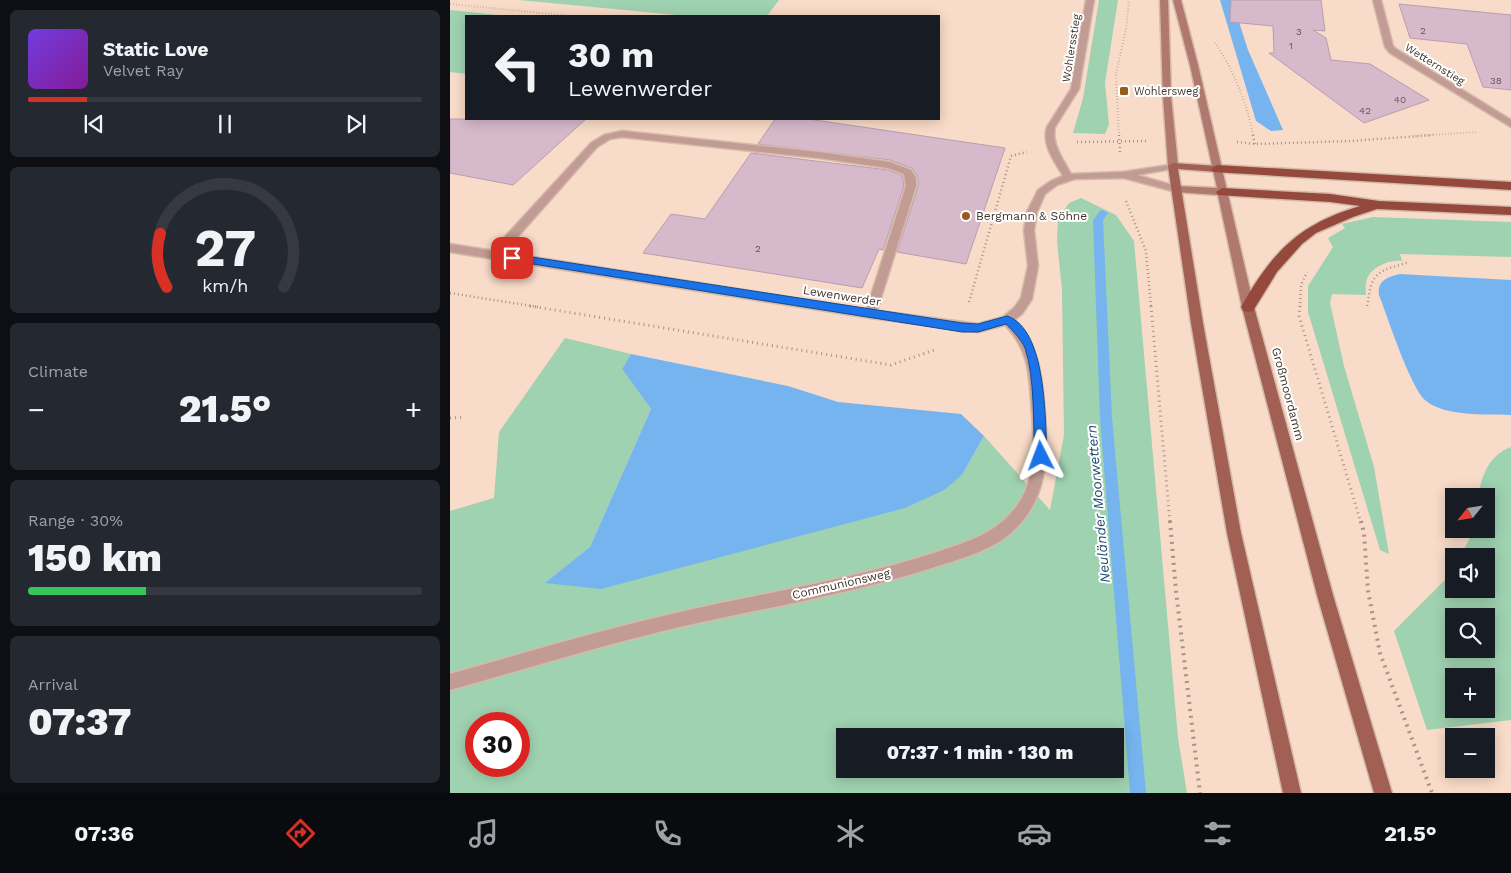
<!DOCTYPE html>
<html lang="en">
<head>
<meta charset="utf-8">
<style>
	body { margin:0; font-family:"Work Sans",sans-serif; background:#242831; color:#f1f3f6; height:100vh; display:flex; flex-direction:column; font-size:19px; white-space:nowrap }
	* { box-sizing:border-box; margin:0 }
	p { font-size:16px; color:#9ea1a6 }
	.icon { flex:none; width:28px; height:28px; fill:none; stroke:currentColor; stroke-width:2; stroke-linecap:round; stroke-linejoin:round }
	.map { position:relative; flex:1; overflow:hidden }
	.panel { display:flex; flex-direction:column; gap:10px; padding:10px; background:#0d0f14; width:450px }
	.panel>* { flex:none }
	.banner { position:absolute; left:15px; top:15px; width:475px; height:105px; border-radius:0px; box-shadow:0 2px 12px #0003; background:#171b24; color:#f1f3f6; overflow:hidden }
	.needle { width:32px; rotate:240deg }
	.tools { position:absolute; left:995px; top:488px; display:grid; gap:10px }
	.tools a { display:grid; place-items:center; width:50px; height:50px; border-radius:0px; background:#171b24; box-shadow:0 2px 12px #0003; font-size:25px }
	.speed { position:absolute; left:15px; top:712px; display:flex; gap:10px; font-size:25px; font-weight:700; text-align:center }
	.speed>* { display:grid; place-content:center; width:65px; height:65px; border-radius:50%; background:#171b24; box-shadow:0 2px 12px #0003; line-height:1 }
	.speed .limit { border:8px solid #d22; background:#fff; color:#111 }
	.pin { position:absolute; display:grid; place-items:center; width:42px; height:42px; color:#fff; margin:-21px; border-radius:10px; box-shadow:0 2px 8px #0006 }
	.me { position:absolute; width:55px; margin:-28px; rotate:357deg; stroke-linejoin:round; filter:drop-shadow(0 0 4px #0008) }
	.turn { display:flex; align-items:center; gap:18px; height:105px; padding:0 20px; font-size:22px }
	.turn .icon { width:65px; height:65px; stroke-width:2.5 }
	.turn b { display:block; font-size:35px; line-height:42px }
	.big { font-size:38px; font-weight:800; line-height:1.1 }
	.panel .tile { flex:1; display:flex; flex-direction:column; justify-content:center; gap:8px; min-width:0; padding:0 18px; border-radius:8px; background:#242831 }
	.panel .dial { align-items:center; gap:0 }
	.dial svg { height:130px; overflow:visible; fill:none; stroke:#363941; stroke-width:7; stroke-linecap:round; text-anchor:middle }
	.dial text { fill:#f1f3f6; stroke:none }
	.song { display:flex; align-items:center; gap:15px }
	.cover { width:60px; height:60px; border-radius:8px; background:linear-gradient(135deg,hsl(260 70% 55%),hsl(290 70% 35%)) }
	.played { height:5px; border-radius:2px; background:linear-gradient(90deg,#d93025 15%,#363941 15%) }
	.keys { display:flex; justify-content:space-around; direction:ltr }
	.heat { display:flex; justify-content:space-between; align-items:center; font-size:28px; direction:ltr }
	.charge { height:8px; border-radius:4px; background:linear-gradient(90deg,#34c759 30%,#363941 0) }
	.trip { position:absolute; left:386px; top:728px; width:288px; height:50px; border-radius:0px; background:#171b24; box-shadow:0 2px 12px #0003; font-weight:800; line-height:50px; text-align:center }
	.tabs { display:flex; height:80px; justify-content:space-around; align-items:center; background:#090b0e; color:#9ea1a6 }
	.tabs .icon { width:35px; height:35px }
	.tabs .current { color:#d93025 }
	.tabs b { font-size:22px; color:#f1f3f6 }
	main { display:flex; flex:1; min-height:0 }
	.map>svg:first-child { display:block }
</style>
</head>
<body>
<main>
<section class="panel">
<div class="tile">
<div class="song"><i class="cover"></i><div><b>Static Love</b><p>Velvet Ray</p></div></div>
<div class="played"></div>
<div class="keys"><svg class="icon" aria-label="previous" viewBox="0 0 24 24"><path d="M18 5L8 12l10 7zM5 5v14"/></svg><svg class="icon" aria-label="pause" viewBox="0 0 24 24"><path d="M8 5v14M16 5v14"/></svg><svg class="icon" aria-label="next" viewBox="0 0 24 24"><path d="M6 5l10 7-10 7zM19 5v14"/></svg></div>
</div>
<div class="tile dial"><svg viewBox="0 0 100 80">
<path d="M14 69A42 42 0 1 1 86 69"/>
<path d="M14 69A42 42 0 0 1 10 36" stroke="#d93025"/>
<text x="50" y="56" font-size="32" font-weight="700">27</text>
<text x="50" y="72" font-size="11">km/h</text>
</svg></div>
<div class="tile"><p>Climate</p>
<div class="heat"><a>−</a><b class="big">21.5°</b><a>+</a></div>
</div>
<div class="tile"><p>Range · 30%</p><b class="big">150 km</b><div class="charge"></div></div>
<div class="tile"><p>Arrival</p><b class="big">07:37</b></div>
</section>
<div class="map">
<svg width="1061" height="793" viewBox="0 0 1061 793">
	<rect width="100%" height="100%" fill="#f8dbc8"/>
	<path fill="#9fd2b0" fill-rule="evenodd" d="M69,0H329L317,16H237Z
		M649,0H668L655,83L659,124L655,134L623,133L633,98Z
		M0,10L57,16H16V74L0,72Z
		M631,198L666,215L684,241L728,738L737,793H0V511L44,498L49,432L115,338L181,354L172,369L201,409L140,547L96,583L512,475L534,436L600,510L614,435L612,290L607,241L608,219L619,203ZM26,724H69V766H26ZM395,736H665V769H395Z
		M923,217L1061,222V257L950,254L952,261C939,259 918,268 916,283C915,287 916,292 916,295L882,294L880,303L894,366L924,467L939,554L930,550L858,312V286L883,247L878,238L895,228L892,224Z
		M1061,447V720L977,730L944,631L1001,574L1004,569V589H1036V556H1010L1021,536L1022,529H1036V496H1028C1032,475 1039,455 1061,447ZM1004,616H1036V649H1004ZM1004,676H1036V709H1004Z"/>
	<path fill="#75b4ef" d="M770,0H782L798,50L833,130L821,131L806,121Z
		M950,274L1061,280V415C1037,414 994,417 975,400C960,386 938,318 929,295C927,281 937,277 950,274Z
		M181,354L338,386L388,402L511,414L534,436L512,475L494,490L455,508L151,589L95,583L140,547L201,409L172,369Z"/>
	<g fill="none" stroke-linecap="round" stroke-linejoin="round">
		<path fill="#75b4ef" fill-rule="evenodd" d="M653,210L658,213L653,220L662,418L696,793H680L650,418L643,220L650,211Z"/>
	</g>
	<path fill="#d6b9cb" stroke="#ba9dae" d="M781,0H871L875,31L863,30L876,38L881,60L920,64L979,100L914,123L819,53H824L823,26L780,22Z
		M949,4L1061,15V90L1033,87L1017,44L960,38Z
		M0,119H136L63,185L0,173Z
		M325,119H358L555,148L516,264L447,252L468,187V177L462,168L440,160L308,144Z
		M301,153L438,170L452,175L454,186L433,250L429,249L412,288L193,253L221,214L255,219Z"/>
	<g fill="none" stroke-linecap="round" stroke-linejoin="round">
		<defs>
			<path id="lane" d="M172,131L369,152L440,162L461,170L466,178V186L425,317L421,318L415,314L456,186L454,174L438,168L369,158L172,137L160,139L147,147L49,258H41L40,255L41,252L141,143L154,135Z"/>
			<path id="street" d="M636,0H644L629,89L605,127C601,144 613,159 621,174L673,172L726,164V168L687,175L729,187L731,189L726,192L674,178L625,179L607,185L595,194L587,212L584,230L588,266L582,299L572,314L564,320C591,347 592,379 595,415C598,459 597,500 562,532C542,550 513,558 488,566C402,594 313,608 225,628C149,646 75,669 0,690V674C75,653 150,630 226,613C312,593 400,580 484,553C507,545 533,538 552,522C587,491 585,456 582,413C579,378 581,352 555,325L528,332L421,318L0,252V244L421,310L528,324L553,317L564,308L571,298L578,266L574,230L577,212L588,190L601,181L613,176C605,162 591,144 597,127L621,89Z
				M923,0H931L943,46L946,49L1061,120V127L940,53L935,47Z"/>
			<path id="secondary" d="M710,0H718L721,96L728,166L723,169L718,166L713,96Z
				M723,0H731L748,65L804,307L798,311L792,307L768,195L726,192L721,189L726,186L767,188L740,65Z"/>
			<path id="primary" d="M723,163L767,166L772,169L767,172L728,169L753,323L791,533L851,793H833L777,533L741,323L718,166Z
				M798,303L804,307L883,595L942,793H924L867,595L792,307Z"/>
			<path id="highway" d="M767,165L1061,182V190L763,172L761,169Z
				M772,188L880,194L929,201L1061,207V215L927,209L903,217L866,233L852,244L827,272L803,311L798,312L793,311L791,307C822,252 849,224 910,206L880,202L768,195L766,192Z"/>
		</defs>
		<use href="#lane" stroke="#d3baa9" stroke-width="3"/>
		<use href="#street" stroke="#d3baa9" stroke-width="3"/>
		<use href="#secondary" stroke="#d3baa9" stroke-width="3"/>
		<use href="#primary" stroke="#d3baa9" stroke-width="3"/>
		<use href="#highway" stroke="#d3baa9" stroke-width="3"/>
		<path stroke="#a89384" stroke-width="2" stroke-dasharray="0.5 2.5" stroke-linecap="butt" d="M0,4L121,16
			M1058,24H1061
			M765,43C782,67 799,107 803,136
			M669,136L666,74L676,29L679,0
			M965,136L1028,132"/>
		<path stroke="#a89384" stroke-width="2.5" stroke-dasharray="1 3" stroke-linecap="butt" d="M669,135L670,152
			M803,135L805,146
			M627,142L696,141
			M787,142L804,144L900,141L983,135
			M676,201L696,251L701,307
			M0,293L88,307
			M519,302L561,156L577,152
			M917,306C919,298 919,290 922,283C928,268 946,267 959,262
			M850,307L851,285L857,272"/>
		<path stroke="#a89384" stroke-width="3" stroke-dasharray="1 4" stroke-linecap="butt" d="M80,306L441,365L487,349
			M701,306L720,523
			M850,306L849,316L911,523
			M0,418L14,417"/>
		<path stroke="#a89384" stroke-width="4" stroke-dasharray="2 5" stroke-linecap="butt" d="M720,521L726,591L750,793
			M911,521L914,533L918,591L930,653L982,793"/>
		<use href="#lane" fill="#c29b94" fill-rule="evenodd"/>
		<use href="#street" fill="#c29b94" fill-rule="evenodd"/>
		<use href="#secondary" fill="#b0786f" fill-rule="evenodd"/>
		<use href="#primary" fill="#a25f54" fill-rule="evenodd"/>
		<use href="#highway" fill="#95483c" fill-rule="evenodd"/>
	</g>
	<path fill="#1a73e8" stroke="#114b97" d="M62,254L512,323L528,324L557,316C597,329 595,421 597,456L596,460L591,461L587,460L585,456C583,424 585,377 575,348C571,339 563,331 556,324L528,332H512L58,260L57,258Z"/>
	<g fill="#975b1c" stroke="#fff" stroke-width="2">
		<rect x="669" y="86" width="10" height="10" rx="2.5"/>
		<circle cx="516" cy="216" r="5"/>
	</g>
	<g text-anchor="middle" stroke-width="4" stroke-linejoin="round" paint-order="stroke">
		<g font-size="10" fill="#665654">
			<text x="973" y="34">2</text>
			<text x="849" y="35">3</text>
			<text x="841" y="49">1</text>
			<text x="1046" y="84">38</text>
			<text x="950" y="103">40</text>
			<text x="915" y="114">42</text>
			<text x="308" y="252">2</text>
		</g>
		<g font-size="11" fill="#40352d" stroke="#fff">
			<text transform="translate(621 48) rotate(-81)" y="4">Wohlersstieg</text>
			<text transform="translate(985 64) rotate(32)" y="4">Wetternstieg</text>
		</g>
		<g font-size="11" fill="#40352d" stroke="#fff" text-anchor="start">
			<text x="684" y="95">Wohlersweg</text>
		</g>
		<g font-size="12" fill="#40352d" stroke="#fff" text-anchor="start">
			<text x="526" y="220">Bergmann &amp; Söhne</text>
		</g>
		<g font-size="12" fill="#40352d" stroke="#fff">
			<text transform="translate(392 296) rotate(9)" y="4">Lewenwerder</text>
			<text transform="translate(838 394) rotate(75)" y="4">Großmoordamm</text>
			<text transform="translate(391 584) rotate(-13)" y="4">Communionsweg</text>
		</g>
		<g font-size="14" font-style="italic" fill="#1e4b72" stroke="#fff">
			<text transform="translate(648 504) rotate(-95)" y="5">Neuländer Moorwettern</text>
		</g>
	</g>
</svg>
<div class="tools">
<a><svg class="needle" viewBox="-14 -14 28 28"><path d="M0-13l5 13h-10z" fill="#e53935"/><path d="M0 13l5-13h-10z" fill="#9ea1a6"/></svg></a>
<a><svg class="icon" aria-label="sound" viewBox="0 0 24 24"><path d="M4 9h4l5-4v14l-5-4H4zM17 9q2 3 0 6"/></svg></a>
<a><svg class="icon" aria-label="search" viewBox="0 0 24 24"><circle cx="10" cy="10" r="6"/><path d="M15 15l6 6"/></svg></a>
<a>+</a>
<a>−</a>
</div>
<div class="speed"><div class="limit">30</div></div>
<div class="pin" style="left:62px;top:258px;background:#d93025"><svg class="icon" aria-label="arrive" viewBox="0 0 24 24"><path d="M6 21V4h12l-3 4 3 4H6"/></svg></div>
<svg class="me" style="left:591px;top:456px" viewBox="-20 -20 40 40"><path d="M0-17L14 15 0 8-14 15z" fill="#1a73e8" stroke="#fff" stroke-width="4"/></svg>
<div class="trip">07:37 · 1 min · 130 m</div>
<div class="banner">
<div class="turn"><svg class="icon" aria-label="left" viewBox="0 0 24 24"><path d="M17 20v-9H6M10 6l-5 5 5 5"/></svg><div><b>30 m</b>Lewenwerder</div></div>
</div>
</div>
</main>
<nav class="tabs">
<b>07:36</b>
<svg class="icon current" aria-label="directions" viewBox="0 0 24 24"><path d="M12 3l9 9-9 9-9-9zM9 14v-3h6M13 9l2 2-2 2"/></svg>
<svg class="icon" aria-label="music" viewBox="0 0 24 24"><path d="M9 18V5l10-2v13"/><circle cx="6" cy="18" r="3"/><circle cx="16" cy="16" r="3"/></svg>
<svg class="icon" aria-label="phone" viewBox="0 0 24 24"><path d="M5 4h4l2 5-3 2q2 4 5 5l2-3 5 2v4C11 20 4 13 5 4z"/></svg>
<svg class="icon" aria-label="climate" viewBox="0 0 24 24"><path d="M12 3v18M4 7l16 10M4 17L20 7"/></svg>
<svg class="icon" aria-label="car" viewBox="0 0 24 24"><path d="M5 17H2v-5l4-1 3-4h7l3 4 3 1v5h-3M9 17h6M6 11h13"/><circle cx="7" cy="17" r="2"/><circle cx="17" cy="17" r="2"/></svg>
<svg class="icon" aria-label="filters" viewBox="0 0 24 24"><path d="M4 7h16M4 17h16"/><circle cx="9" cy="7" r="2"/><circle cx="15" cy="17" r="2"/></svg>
<b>21.5°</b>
</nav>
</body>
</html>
